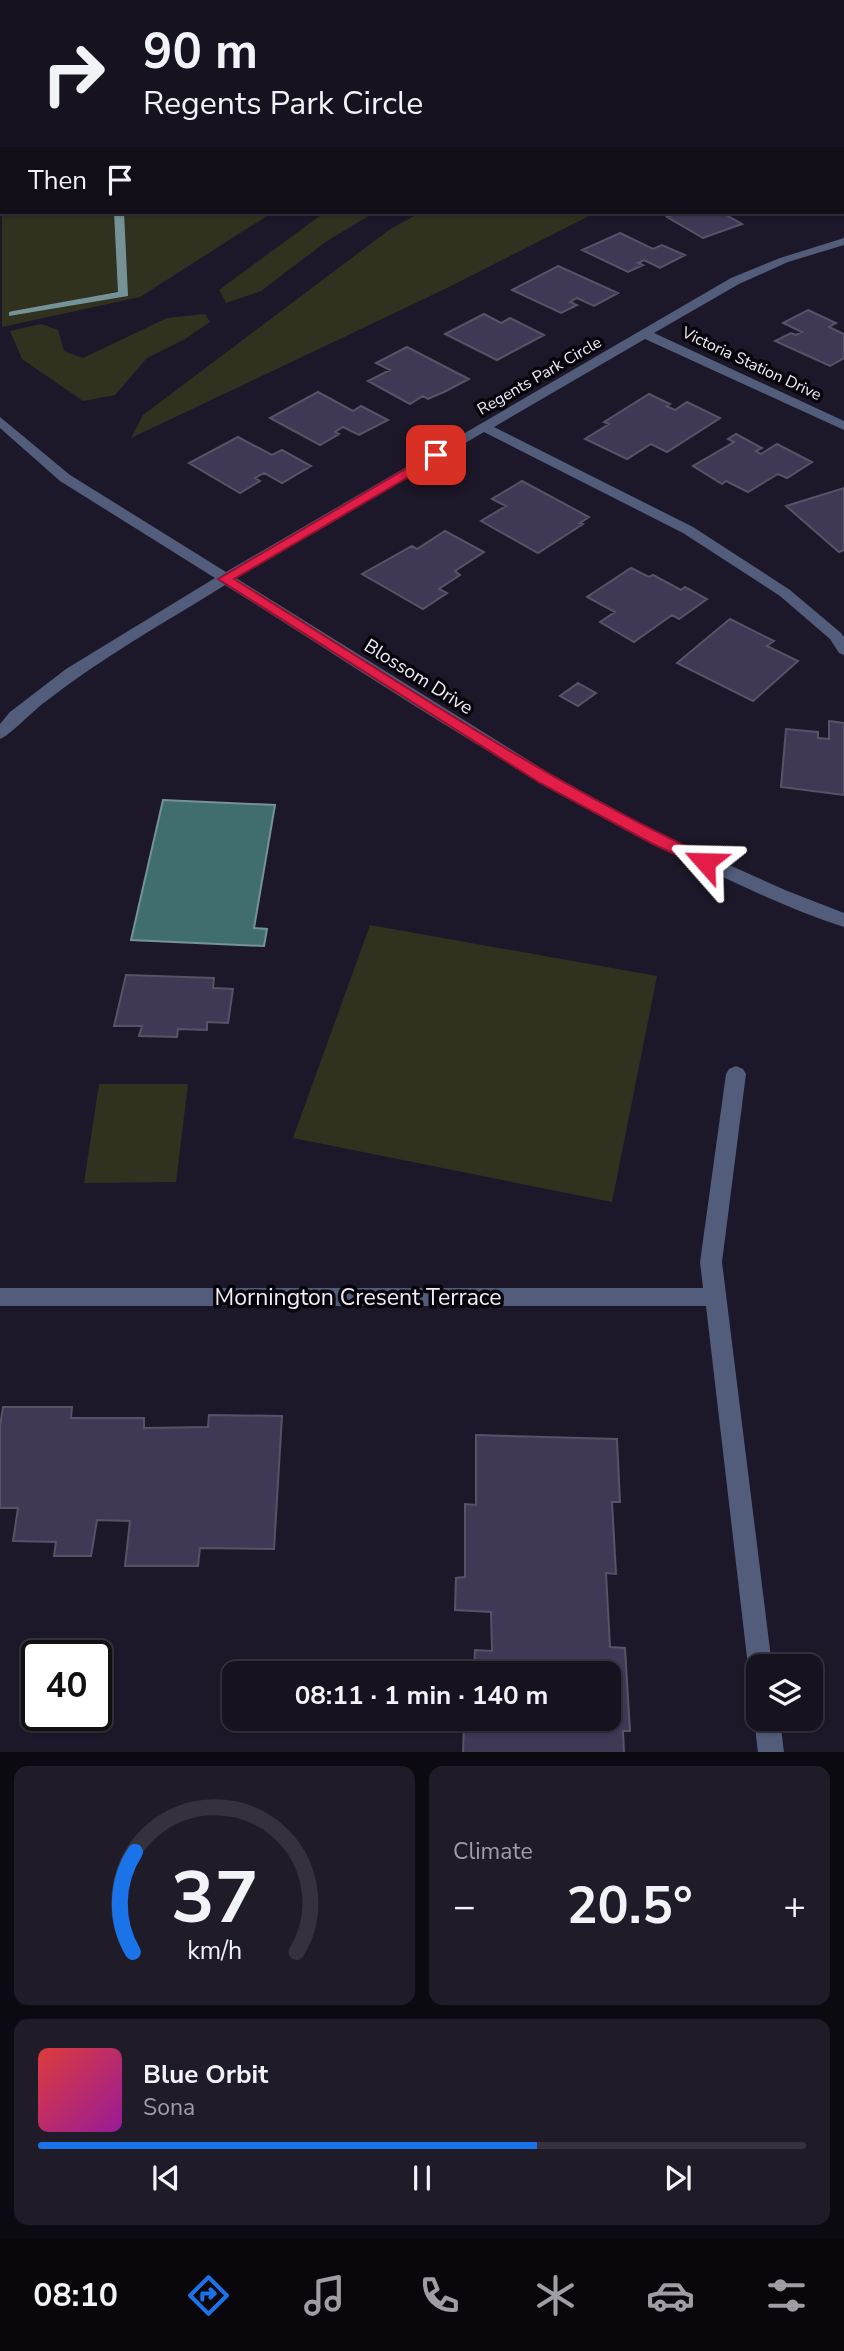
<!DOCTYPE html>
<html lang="en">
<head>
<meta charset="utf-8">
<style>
	body { margin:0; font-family:"Nunito Sans",sans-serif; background:#1f1b28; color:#f1f3f6; height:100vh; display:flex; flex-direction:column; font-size:26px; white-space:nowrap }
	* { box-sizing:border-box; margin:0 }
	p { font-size:23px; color:#9e9ea4 }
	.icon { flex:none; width:38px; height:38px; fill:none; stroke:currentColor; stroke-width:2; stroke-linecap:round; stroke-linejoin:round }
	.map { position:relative; height:1752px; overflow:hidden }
	.sheet { display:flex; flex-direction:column; gap:14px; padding:14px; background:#0c0a11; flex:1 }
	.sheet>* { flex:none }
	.top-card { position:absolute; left:0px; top:0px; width:845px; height:214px; box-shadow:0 2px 5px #0004,0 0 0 2px #35323d; background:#16121f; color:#f1f3f6; overflow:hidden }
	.controls { position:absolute; left:746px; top:1654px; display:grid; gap:14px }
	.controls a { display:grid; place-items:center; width:77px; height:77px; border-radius:14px; background:#16121f; box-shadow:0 2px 5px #0004,0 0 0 2px #35323d; font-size:35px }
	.speed { position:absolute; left:21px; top:1640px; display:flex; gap:14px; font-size:35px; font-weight:700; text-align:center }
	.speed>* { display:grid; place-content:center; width:91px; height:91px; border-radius:50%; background:#16121f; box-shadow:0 2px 5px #0004,0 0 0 2px #35323d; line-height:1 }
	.speed .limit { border:4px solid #111; border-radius:10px; background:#fff; color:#111 }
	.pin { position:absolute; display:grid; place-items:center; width:60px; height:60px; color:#fff; margin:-30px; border-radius:14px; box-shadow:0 4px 10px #0006 }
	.me { position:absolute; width:77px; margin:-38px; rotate:295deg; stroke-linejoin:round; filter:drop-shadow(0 0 5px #0008) }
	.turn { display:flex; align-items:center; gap:24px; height:147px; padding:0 28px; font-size:32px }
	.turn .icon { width:91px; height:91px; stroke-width:2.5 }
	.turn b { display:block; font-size:49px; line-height:60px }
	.then { display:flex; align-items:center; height:66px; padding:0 28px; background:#0003; gap:14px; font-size:26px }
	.big { font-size:52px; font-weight:700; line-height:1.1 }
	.sheet .tile { flex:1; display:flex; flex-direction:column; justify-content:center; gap:10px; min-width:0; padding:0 24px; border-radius:14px; background:#1f1b28 }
	.sheet .dial { align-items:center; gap:0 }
	.dial svg { height:182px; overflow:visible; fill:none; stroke:#35323d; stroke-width:7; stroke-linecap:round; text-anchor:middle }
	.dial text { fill:#f1f3f6; stroke:none }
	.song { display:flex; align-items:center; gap:21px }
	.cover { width:84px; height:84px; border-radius:10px; background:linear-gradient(135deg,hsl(0 70% 55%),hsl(300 70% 35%)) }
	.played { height:7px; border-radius:4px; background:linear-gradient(90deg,#1a73e8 65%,#35323d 65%) }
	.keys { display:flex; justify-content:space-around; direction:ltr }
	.heat { display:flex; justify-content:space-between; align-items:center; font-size:38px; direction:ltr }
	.sheet .tiles { flex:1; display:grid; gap:14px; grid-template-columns:1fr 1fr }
	.tile:last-child { grid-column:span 2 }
	.trip { position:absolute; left:222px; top:1661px; width:399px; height:70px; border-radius:14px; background:#16121f; box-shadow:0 2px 5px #0004,0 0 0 2px #35323d; font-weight:700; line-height:70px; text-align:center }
	.menu { display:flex; height:112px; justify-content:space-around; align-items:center; background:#09070c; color:#9e9ea4 }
	.menu .icon { width:49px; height:49px }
	.menu .on { color:#1a73e8 }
	.menu b { font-size:32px; color:#f1f3f6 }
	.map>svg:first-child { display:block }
</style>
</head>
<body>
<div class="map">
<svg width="844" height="1753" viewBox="0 0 844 1753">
	<rect width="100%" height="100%" fill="#1d1829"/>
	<path fill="#30321f" d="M505,0H844V34V2H502Z
		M2,160V212H273L140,297L2,327Z
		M325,212H375L327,241L261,291L226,303L219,290Z
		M421,212H597L445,289L131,438L143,415L389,230Z
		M205,314L210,322L185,339L147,358L115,395L83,401L22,359L10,331L41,324L58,330L64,351L83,358L167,318Z
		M370,925L657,976L612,1202L293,1138Z
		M99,1084H188L176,1182L84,1183Z"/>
	<path fill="#406d6e" stroke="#759397" stroke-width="2" d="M163,800L275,805L254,928L267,929L264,946L131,940Z"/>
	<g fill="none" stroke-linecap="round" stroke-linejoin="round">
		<path fill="#759397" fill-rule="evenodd" d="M114,212H124L128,296L9,316V312L13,311L118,292Z"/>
	</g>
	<path fill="#413855" stroke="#585266" stroke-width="2" d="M73,0H160L153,2Z
		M345,0H412L341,2Z
		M682,212H721L742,224L703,238L667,217Z
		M620,233L653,249L662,245L685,255L660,268L644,260L638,263L643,265L628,272L582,250Z
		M558,266L618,293L594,306L577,298L570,302L577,305L561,313L512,290Z
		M808,310L836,323L829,327L844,334V358L830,366L775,341L791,333L796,335L802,332L783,323Z
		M484,314L501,323L510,318L544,335L497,360L445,334Z
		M407,347L469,379L444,392L428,399L423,396L410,404L368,381L390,370L376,363Z
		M318,392L353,411L361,406L388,420L359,435L343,427L335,432L339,434L320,445L270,418Z
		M649,394L670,404L666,406L675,410L687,402L720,418L667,452L651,444L627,459L585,439L609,424L604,422Z
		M736,434L762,448L756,451L761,454L777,444L812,462L787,478L778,474L748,492L726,481L722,484L693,466L734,442L728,439Z
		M238,437L272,455L282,450L311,466L282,483L264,473L255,478L260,481L240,493L189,463Z
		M522,481L589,517L580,523L583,524L538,553L481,521L506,506L492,499Z
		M844,488V550L839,552L786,506Z
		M445,531L484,552L455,571L460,575L439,589L447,593L423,609L362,574L412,546L417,549Z
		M631,568L649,577L653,575L681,590L685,587L707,599L679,619L672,615L634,642L600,622L615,612L587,597Z
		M730,619L774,641L767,646L798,661L753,701L677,663Z
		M578,683L596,693L578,706L560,696Z
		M829,721L844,723V795L781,787L786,729L818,732V738L829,739Z
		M126,975L214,978L213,988L233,989L228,1023L207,1022V1030L178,1029L177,1037L139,1036L142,1026H114Z
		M3,1407H72L71,1418H144V1428L208,1427L209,1415L282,1416L274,1549L200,1548L198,1566H125L130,1521L97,1520L91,1556H54L56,1542L13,1541L18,1508H0V1426Z
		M476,1435L617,1439L620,1502H612L616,1574L606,1573L610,1647L625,1648L630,1731H623L624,1753H463L464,1725L509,1726V1718H609V1673H474L475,1650L492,1651L491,1612L455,1610L456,1578L465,1577V1504L476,1505Z"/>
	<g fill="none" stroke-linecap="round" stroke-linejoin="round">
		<path fill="#515d7a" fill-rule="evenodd" d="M229,0H244L228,2Z
			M0,57H2V63H0Z
			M844,238V245L788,262L739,284L654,333L844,421V430L645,339L494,427L693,527L790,590L841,633L844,637V655L839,653L830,639L780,596L683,533L484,432L236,578L552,775L662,835L785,890L844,913V927C799,913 755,892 712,872C541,793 384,685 225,585C164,623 101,658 45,702C35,709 8,737 0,739V724L10,712L66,669L215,578L60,481L0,428V417L70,475L226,572L731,278L780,258Z
			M736,1066L743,1069L746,1074L722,1262L772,1666H758V1678L751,1675L748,1666L706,1306H0V1288H703L700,1262L726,1074L729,1069Z
			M758,1710V1718H780L784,1753H758L754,1718Z"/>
	</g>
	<path fill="#e11d48" stroke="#92132f" stroke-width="2" d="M436,451L441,452V458L234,579C390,676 544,781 711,858L713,862L711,866H700L651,843L540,783L218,579Z"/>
	<g text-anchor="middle" stroke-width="7" stroke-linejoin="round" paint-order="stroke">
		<g font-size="16" fill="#f0ecf8" stroke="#07050b">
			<text transform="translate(752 363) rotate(25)" y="6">Victoria Station Drive</text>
			<text transform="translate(539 375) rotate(-30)" y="6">Regents Park Circle</text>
		</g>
		<g font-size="19" fill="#f0ecf8" stroke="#07050b">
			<text transform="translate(419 676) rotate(32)" y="7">Blossom Drive</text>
		</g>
		<g font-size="23" fill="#f0ecf8" stroke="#07050b">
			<text x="358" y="1305">Mornington Cresent Terrace</text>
		</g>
	</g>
</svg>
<div class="controls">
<a><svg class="icon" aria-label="layers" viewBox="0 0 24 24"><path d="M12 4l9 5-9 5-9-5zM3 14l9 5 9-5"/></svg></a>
</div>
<div class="speed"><div class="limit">40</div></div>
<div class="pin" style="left:436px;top:455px;background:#d93025"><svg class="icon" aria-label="arrive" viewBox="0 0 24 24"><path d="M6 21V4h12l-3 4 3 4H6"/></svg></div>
<svg class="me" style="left:705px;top:862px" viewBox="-20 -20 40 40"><path d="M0-17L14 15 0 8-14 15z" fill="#e11d48" stroke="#fff" stroke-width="4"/></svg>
<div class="trip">08:11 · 1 min · 140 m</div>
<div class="top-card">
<div class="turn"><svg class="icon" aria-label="right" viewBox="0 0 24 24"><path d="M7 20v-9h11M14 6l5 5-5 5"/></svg><div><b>90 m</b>Regents Park Circle</div></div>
<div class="then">Then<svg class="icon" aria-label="arrive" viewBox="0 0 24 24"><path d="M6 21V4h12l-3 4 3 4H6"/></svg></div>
</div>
</div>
<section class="sheet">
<div class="tiles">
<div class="tile dial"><svg viewBox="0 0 100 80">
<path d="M14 69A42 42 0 1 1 86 69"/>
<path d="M14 69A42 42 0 0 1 15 25" stroke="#1a73e8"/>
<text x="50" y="56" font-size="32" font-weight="700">37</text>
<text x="50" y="72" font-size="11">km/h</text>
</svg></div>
<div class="tile"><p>Climate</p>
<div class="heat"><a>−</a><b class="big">20.5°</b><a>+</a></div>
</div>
<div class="tile">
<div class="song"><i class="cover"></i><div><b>Blue Orbit</b><p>Sona</p></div></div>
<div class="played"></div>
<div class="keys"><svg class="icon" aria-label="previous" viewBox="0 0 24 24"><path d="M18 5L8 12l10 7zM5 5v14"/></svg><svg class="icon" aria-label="pause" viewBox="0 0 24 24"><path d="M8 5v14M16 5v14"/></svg><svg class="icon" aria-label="next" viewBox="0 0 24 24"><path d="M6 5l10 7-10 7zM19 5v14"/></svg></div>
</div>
</div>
</section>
<nav class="menu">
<b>08:10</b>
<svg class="icon on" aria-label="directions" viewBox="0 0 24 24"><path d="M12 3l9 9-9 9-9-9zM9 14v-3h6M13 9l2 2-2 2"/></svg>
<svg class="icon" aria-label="music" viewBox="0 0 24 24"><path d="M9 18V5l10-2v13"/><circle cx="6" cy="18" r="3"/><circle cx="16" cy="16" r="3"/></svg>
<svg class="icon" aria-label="phone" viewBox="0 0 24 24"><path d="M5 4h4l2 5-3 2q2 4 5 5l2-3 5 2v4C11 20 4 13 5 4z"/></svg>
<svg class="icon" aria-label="climate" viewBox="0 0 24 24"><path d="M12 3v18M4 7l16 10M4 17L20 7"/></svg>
<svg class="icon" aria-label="car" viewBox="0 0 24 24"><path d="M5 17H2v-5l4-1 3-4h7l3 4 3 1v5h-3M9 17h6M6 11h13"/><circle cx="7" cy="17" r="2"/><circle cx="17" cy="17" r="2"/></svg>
<svg class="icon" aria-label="filters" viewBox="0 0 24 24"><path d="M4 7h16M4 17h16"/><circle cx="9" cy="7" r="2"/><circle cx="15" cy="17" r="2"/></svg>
</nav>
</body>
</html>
